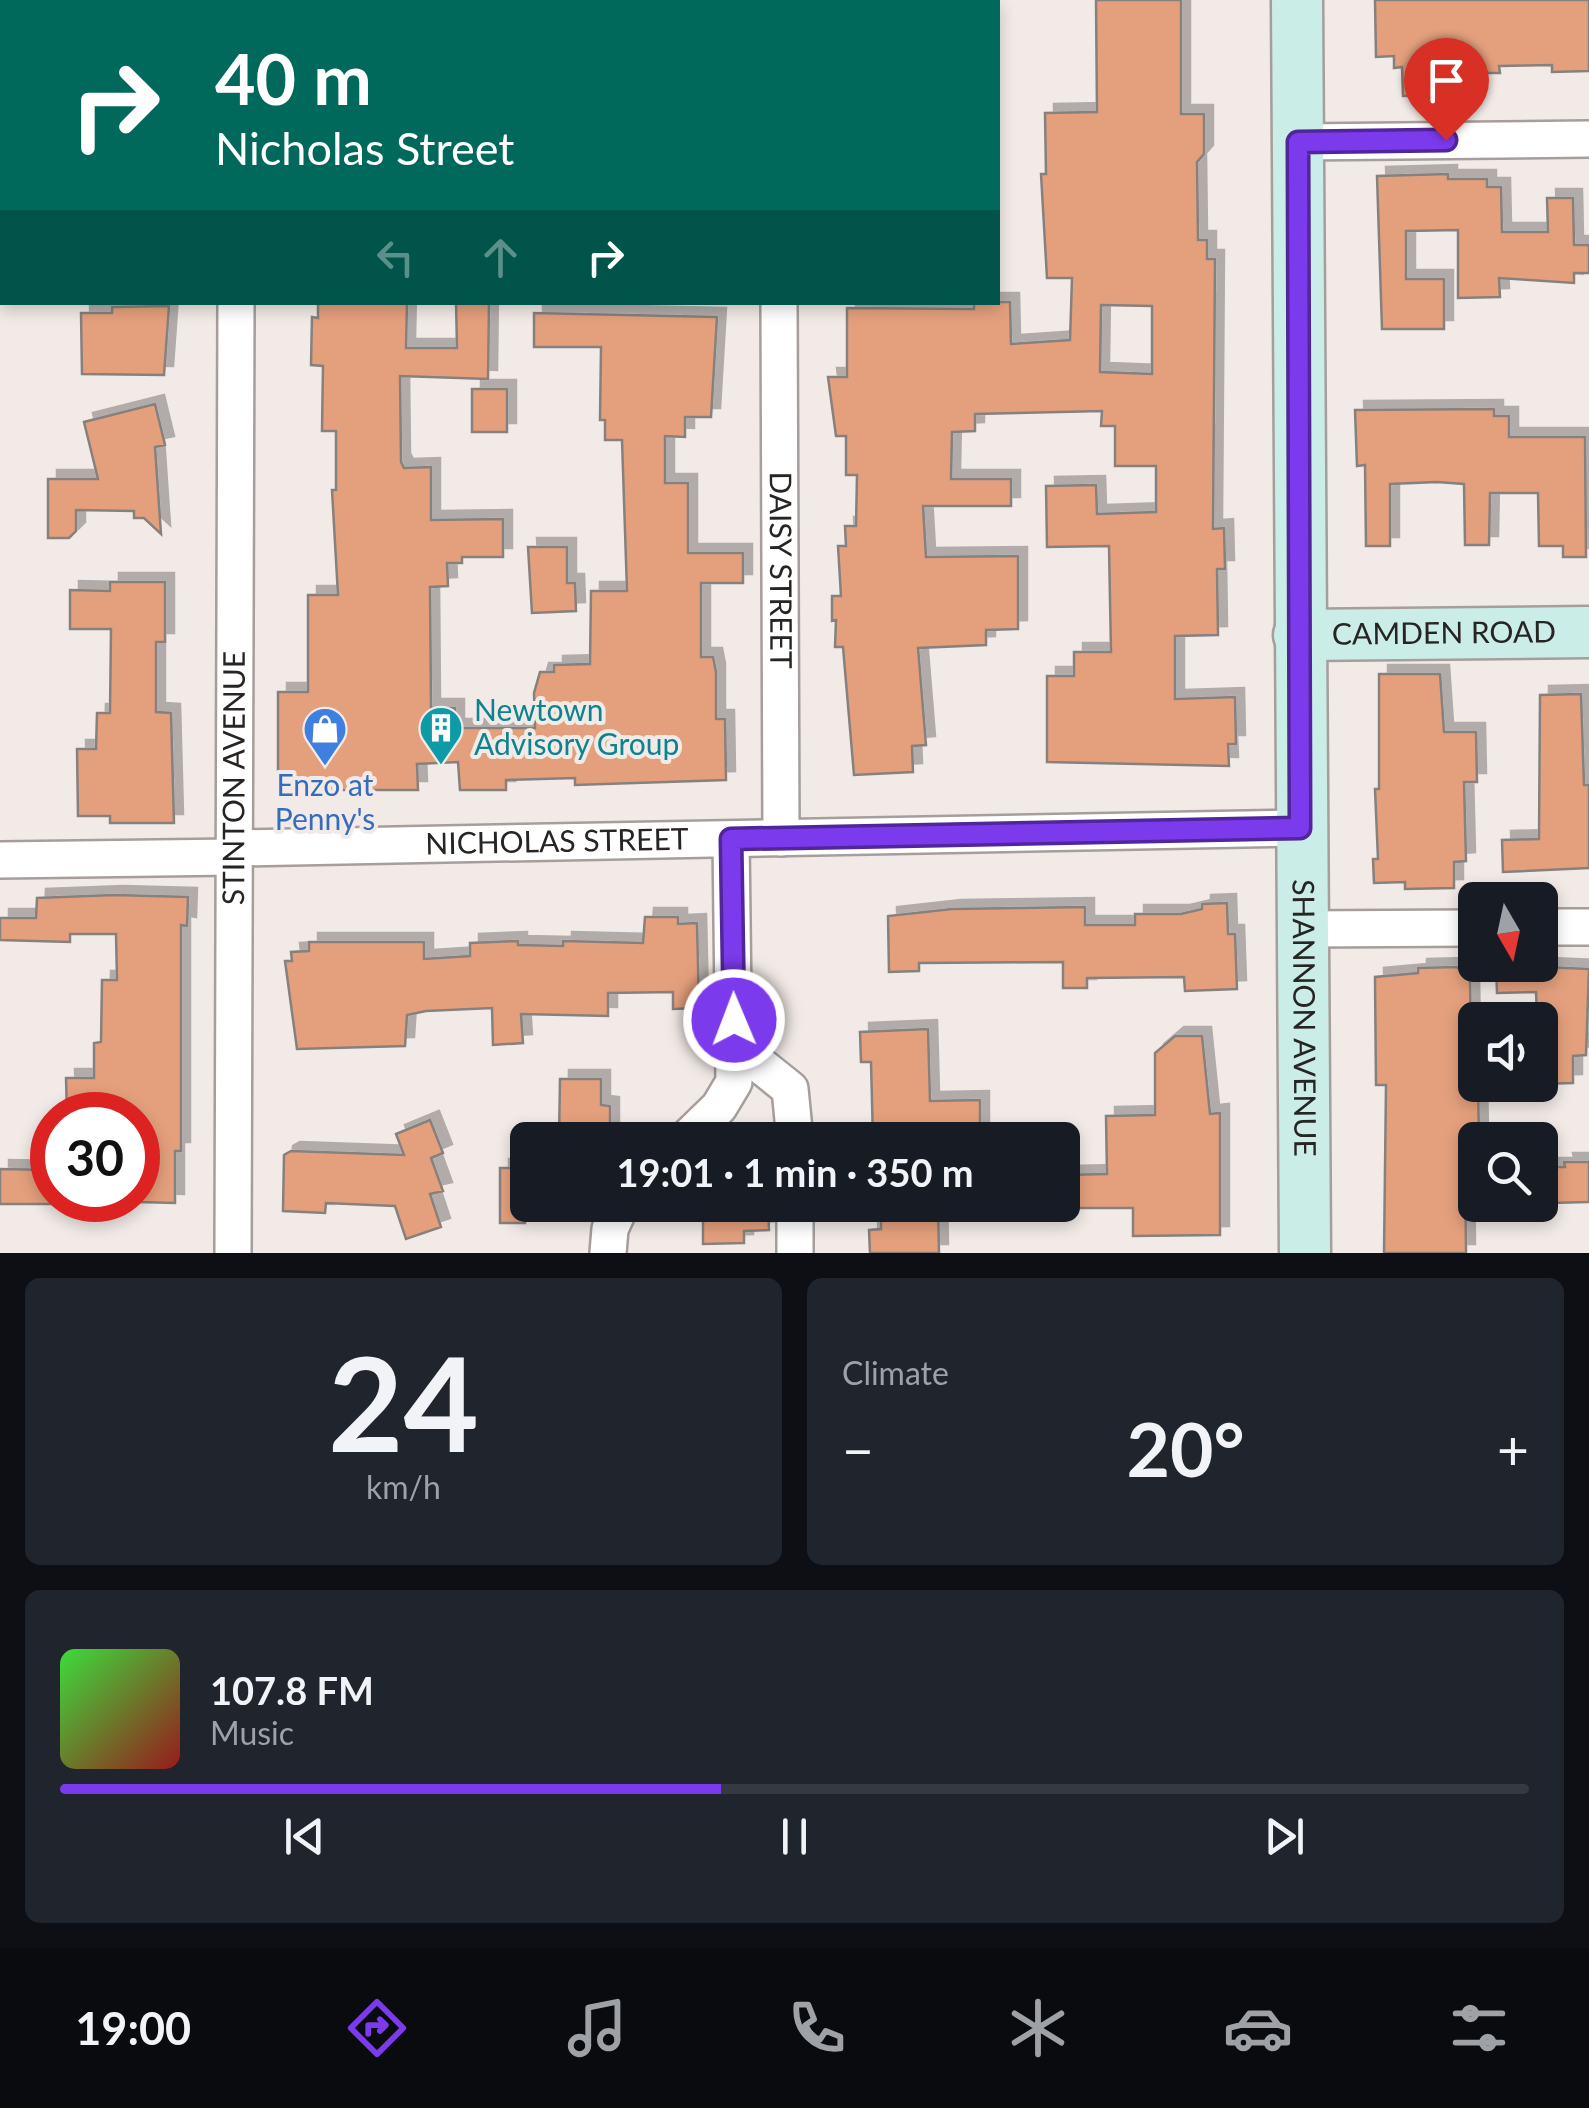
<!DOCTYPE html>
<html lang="en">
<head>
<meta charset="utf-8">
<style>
	body { margin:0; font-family:Lato,sans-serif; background:#20242c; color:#f1f3f6; height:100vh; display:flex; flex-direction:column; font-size:38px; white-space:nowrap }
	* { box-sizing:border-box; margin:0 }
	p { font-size:32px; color:#9ea1a6 }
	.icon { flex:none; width:55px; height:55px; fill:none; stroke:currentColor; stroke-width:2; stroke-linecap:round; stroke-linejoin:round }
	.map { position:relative; height:1253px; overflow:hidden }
	.side { display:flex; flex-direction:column; gap:25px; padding:25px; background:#0d0f14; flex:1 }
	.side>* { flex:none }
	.top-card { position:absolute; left:0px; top:0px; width:1000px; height:305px; box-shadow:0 5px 15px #0003; background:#00695c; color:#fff; overflow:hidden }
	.needle { width:65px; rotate:171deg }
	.controls { position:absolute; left:1458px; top:882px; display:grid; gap:20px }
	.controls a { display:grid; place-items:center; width:100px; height:100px; border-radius:15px; background:#171b24; box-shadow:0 5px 15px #0003; font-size:50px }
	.speed { position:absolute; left:30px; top:1092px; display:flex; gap:20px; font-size:50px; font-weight:700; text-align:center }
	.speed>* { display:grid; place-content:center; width:130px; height:130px; border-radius:50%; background:#171b24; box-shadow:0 5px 15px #0003; line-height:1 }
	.speed .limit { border:15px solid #d22; background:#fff; color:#111 }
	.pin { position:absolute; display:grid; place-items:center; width:85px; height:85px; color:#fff; margin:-102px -42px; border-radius:50% 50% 50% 0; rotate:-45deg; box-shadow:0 0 10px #0007 }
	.pin .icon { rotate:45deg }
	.me { position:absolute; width:110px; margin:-55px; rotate:359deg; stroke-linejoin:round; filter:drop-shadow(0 0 8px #0008) }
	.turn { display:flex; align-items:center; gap:35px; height:210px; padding:0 50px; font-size:45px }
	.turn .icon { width:130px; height:130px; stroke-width:2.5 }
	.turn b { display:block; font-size:70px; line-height:85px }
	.lanes { display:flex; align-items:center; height:95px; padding:0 50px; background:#0003; justify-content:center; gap:50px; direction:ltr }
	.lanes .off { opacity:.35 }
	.big { font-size:75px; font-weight:700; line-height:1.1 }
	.side .widget { flex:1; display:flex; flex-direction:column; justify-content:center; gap:15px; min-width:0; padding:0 35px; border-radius:15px; background:#20242c }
	.side .dial { align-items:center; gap:0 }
	.dial b { font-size:130px; line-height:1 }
	.song { display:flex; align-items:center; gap:30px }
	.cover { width:120px; height:120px; border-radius:15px; background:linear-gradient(135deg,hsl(120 70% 55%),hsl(0 70% 35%)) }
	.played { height:10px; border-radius:5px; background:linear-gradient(90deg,#7c3aed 45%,#363941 45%) }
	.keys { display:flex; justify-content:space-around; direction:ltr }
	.heat { display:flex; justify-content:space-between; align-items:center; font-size:55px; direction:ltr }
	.side .tiles { flex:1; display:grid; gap:25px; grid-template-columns:1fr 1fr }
	.widget:last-child { grid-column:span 2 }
	.trip { position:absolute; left:510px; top:1122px; width:570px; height:100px; border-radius:15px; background:#171b24; box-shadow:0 5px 15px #0003; font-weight:700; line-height:100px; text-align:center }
	.dock { display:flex; height:160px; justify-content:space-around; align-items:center; background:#090b0e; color:#9ea1a6 }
	.dock .icon { width:70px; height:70px }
	.dock .active { color:#7c3aed }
	.dock b { font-size:45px; color:#f1f3f6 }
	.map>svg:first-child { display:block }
</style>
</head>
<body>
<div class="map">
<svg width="1589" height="1253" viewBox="0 0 1589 1253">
	<defs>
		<filter id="shadow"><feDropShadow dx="9" dy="-9" stdDeviation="0" flood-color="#0004"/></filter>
	</defs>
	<rect width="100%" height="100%" fill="#f1eae6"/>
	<path fill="#e4a07d" stroke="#87807d" stroke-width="2.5" fill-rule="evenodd" filter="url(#shadow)" d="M1096,0H1181V114H1204V154L1197,162L1198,240H1207V259H1215L1213,529L1224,528L1225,569H1217L1218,635L1175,636V699L1235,697L1236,744H1228L1229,766L1047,762V676H1074V652H1111L1109,546L1047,547L1046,486L1096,485L1097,514L1156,512V466H1115V426H1101L1102,411L975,414V431L952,432L951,479H1011V506H923L926,557L1018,556V629L986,630V645L918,648L926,745L912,746L913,772L854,775L843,647H835L836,620L832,621V596H841L838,546H846L845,526H856L857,475H846V436H836L828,377H847V308L974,309V302H1010L1011,344L1070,340L1072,278H1047L1041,174H1046L1045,113L1097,112ZM1101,305L1152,306V374L1100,372Z
		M1375,0H1589V71L1552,72V65L1499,66L1500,73H1451L1445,95L1403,96L1402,67L1394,68V56L1376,57Z
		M1448,174V179H1487V187H1501L1502,232H1548L1547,198H1573L1574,245H1589V273H1574V283L1499,278L1500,297L1458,298V230L1406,231V279H1444V329H1382L1377,176Z
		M318,302H407L406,348H457L456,302H489L488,379L400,376L401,462L404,468L431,467V520L503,519V557H462V563H447L448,586L430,587L431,708H455V728H535L534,693L540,672H554V665L590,664L591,591H627L622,440H605V420H600L601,347H534V313L717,317L711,417H685V437L665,436V483H688V553H743V583H701V657H713L716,672V719H725L726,780L575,785V778L506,780V790H460L458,762L417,764L418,790H278V692H308V595H338L332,490H336V431H322L323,366L311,365L312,317L318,318Z
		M169,306L164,375L82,374L81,313H112V307Z
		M472,389H507V432H472Z
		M155,404L165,445L155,447L161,534L144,518H134V511L76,510V531L69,538H48V479H98L84,422Z
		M1494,409V416H1509V437H1585L1586,557H1563V546H1539L1538,493H1490L1489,545H1465L1464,484L1437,482L1390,484V546H1366L1365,465L1357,466L1355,410Z
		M528,547H567V583H575L576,611L532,613Z
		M110,582H165V642H156V712L171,713L174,823H110V816H78L77,749H96L97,713H110L111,629H70V590L110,591Z
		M1379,674H1440L1444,732H1476L1477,782H1464L1466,861L1454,862V888L1405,889V882L1374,883L1373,859H1378L1375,789H1379Z
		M1581,694L1584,785H1589V868L1503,872L1502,840L1539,839L1540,695Z
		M114,895L188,897L187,926L181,925V1151H175V1203L138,1202V1115H67L66,1078H94V1043L101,1042L102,980H117L116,934H70V942L0,940V918H36L37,898Z
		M1227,903L1228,934H1235L1237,989L1185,991L1184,977L1087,978V988H1063V962L919,963V971L889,972L888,916L952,909L1085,907V925H1135V914H1181L1202,909V904Z
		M645,917H678V924L697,923L699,1008L673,1009V992L608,993V1016L521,1014L523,1043L493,1045L492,1008L426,1011L407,1015L405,1046L297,1049L285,961H292L291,952L309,951V942H424V959L470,956V943L518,941V945L563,946V941L643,943Z
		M1496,965L1589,969L1586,1055L1573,1056V1083L1540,1084L1536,992L1497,993Z
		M1457,967L1470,980L1471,1049H1475L1478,1085L1479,1140H1475V1160H1465L1466,1253H1384L1386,1085H1376L1375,977L1418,973V968Z
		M928,1029L930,1101L980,1100V1140H873L871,1062H861L860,1032Z
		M1175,1036H1202L1210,1114L1220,1113V1235L1133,1236V1208H1062V1175L1107,1174L1106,1116L1155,1115V1053Z
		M560,1079H601V1105L610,1106V1133H601V1140H559Z
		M430,1120L443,1153L431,1158L443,1191L430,1194L441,1227L406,1239L395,1206L326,1203L325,1213L283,1211L284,1155L291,1151L404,1155L396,1134Z
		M1564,1162H1589V1202L1550,1203V1167H1565Z
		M500,1168H528L525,1223H500Z
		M0,1169L52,1170V1204H0Z
		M703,1205H768L769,1230L744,1231V1243L703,1244Z
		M901,1205H938L939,1253H870L869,1230L881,1229V1211H901Z"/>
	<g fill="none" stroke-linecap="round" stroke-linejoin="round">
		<defs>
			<g id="street">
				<path d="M778,0V2"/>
				<path d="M237,2V0"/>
				<path d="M1298,142L1589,139"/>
				<path id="s1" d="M779,302L781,838"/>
				<path id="s2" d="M235,848L1301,828"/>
				<path d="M0,860L235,857"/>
				<path d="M1540,927H1589"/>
				<path d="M1302,929L1475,928"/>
				<path d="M734,1057L760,1065L790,1089L795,1140"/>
				<path d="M685,1140L719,1107L734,1082L731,839"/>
				<path d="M795,1205V1253"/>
				<path id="s3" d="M233,1253L236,302"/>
				<path d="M608,1253L610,1229L621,1205"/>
			</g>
			<g id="secondary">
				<path id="s4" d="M1297,0L1305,1253"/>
				<path id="s5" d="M1299,635L1589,632"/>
			</g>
		</defs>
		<use href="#street" stroke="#a59e9b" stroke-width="40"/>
		<use href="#secondary" stroke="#a59e9b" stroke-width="55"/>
		<use href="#street" stroke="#fff" stroke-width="35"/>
		<use href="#secondary" stroke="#cbede7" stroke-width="50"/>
	</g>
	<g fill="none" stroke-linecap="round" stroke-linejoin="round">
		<defs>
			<path id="route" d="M734,1020L731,839L1300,828L1298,142L1446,140"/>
		</defs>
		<use href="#route" stroke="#51269a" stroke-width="25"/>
		<use href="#route" stroke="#7c3aed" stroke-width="18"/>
	</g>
	<defs>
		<symbol id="building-pin" viewBox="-11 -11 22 30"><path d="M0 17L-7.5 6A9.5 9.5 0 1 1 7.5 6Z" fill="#0f9aa8" stroke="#f1eae6"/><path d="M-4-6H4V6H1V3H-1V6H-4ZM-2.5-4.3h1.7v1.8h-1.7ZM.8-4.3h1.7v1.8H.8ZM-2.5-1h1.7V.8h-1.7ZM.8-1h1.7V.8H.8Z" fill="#fff"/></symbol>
		<symbol id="shop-pin" viewBox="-11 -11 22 30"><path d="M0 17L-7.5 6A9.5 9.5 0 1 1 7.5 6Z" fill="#3f7fe0" stroke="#f1eae6"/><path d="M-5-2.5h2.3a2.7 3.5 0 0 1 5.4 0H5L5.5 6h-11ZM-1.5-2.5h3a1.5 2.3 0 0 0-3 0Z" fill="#fff"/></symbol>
	</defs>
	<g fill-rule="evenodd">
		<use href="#building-pin" x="416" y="703" width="50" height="68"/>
		<use href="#shop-pin" x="300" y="704" width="50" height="68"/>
	</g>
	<g text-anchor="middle" stroke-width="8" stroke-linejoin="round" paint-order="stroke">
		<g font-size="30" fill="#272523" stroke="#f1eae6">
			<text dy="10" stroke="none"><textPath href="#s1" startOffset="268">DAISY STREET</textPath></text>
			<text dy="10" stroke="none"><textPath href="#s5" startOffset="145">CAMDEN ROAD</textPath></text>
			<text dy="10" stroke="none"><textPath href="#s3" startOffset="475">STINTON AVENUE</textPath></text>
			<text dy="10" stroke="none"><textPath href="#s2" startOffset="322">NICHOLAS STREET</textPath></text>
			<text dy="10" stroke="none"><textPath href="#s4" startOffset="1018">SHANNON AVENUE</textPath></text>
		</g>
		<g font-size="30" fill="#0d838f" stroke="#f1eae6" text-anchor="start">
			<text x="474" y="721">Newtown<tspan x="474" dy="34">Advisory Group</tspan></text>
		</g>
		<g font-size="30" fill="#366cbe" stroke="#f1eae6">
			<text x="325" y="796">Enzo at<tspan x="325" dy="34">Penny's</tspan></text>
		</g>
	</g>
</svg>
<div class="controls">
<a><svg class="needle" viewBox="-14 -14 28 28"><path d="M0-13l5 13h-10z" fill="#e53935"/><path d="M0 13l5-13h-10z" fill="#9ea1a6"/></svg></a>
<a><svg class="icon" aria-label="sound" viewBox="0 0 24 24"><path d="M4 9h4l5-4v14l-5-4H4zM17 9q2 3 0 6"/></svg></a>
<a><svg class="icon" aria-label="search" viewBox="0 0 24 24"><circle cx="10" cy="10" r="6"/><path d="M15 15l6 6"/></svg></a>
</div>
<div class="speed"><div class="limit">30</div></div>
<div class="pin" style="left:1446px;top:140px;background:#d93025"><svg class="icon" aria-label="arrive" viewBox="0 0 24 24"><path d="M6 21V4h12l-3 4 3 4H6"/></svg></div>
<svg class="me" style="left:734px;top:1020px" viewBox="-20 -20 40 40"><circle r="17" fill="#7c3aed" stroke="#fff" stroke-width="3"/><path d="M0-11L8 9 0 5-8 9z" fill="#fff"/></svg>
<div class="trip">19:01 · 1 min · 350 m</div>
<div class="top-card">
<div class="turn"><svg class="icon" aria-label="right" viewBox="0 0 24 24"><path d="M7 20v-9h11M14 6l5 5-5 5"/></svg><div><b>40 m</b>Nicholas Street</div></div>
<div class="lanes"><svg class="icon off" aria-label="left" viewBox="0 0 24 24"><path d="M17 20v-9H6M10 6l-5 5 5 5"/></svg><svg class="icon off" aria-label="ahead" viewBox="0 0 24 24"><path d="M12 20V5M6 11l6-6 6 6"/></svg><svg class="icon" aria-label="right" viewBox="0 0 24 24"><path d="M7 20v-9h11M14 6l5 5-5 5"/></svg></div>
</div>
</div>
<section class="side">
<div class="tiles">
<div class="widget dial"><b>24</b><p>km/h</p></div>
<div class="widget"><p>Climate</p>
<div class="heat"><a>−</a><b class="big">20°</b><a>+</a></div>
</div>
<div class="widget">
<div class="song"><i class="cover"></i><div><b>107.8 FM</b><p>Music</p></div></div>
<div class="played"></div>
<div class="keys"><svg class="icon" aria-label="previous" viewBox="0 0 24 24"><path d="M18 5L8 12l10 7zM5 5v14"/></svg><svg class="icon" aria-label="pause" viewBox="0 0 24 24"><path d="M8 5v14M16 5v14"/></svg><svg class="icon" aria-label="next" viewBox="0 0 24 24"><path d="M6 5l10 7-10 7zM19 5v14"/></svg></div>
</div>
</div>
</section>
<nav class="dock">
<b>19:00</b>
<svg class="icon active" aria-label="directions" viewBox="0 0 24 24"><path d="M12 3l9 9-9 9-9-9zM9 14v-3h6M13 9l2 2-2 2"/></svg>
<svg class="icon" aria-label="music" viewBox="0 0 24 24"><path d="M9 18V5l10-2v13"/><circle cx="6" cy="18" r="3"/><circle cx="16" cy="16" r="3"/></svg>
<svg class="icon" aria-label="phone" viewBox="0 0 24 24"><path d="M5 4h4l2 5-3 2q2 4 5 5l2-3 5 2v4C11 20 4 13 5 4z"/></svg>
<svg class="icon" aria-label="climate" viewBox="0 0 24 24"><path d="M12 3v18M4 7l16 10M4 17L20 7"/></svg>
<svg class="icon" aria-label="car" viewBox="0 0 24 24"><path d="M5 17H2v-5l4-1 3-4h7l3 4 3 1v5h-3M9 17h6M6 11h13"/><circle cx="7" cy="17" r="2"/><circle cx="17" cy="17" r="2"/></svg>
<svg class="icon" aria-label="filters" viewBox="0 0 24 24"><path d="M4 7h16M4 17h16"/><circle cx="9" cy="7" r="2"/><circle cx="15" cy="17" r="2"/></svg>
</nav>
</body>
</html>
